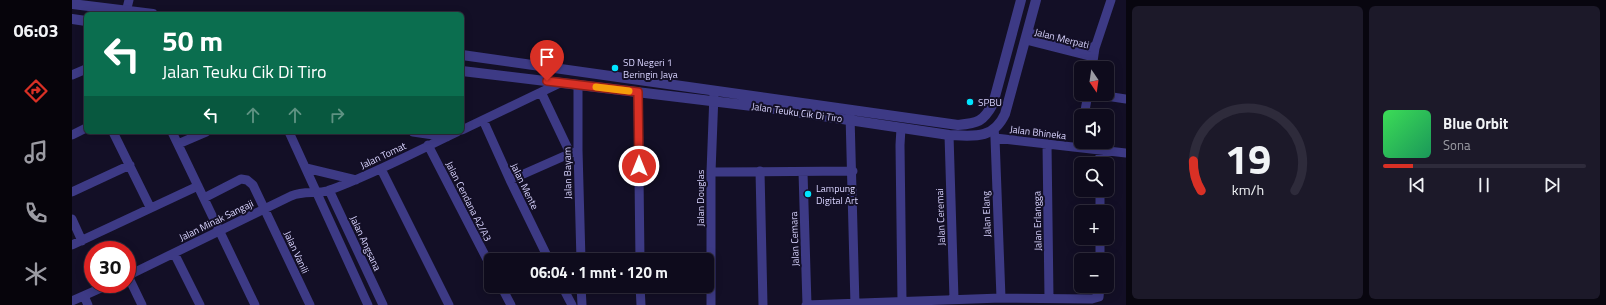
<!DOCTYPE html>
<html lang="id">
<head>
<meta charset="utf-8">
<style>
	body { margin:0; font-family:"Titillium Web",sans-serif; background:#1c1929; color:#f1f3f6; height:100vh; display:flex; flex-direction:column; font-size:15px; white-space:nowrap }
	* { box-sizing:border-box; margin:0 }
	p { font-size:13px; color:#9b9ba3 }
	.icon { flex:none; width:22px; height:22px; fill:none; stroke:currentColor; stroke-width:2; stroke-linecap:round; stroke-linejoin:round }
	.map { position:relative; flex:1; overflow:hidden }
	.sheet { display:flex; flex-direction:column; gap:6px; padding:6px; background:#08060f; width:480px }
	.sheet>* { flex:none }
	.top-card { position:absolute; left:12px; top:12px; width:380px; height:122px; border-radius:6px; box-shadow:0 2px 10px #0003,0 0 0 1px #2e2b3b; background:#0b6e4f; color:#fff; overflow:hidden }
	.needle { width:26px; rotate:167deg }
	.fabs { position:absolute; left:1002px; top:61px; display:grid; gap:8px }
	.fabs a { display:grid; place-items:center; width:40px; height:40px; border-radius:6px; background:#0e0b1c; box-shadow:0 2px 10px #0003,0 0 0 1px #2e2b3b; font-size:20px }
	.speed { position:absolute; left:12px; top:241px; display:flex; gap:8px; font-size:20px; font-weight:700; text-align:center }
	.speed>* { display:grid; place-content:center; width:52px; height:52px; border-radius:50%; background:#0e0b1c; box-shadow:0 2px 10px #0003,0 0 0 1px #2e2b3b; line-height:1 }
	.speed .limit { border:6px solid #d22; background:#fff; color:#111 }
	.pin { position:absolute; display:grid; place-items:center; width:34px; height:34px; color:#fff; margin:-41px -17px; border-radius:50% 50% 50% 0; rotate:-45deg; box-shadow:0 0 4px #0007 }
	.pin .icon { rotate:45deg }
	.me { position:absolute; width:44px; margin:-22px; rotate:0deg; stroke-linejoin:round; filter:drop-shadow(0 0 3px #0008) }
	.turn { display:flex; align-items:center; gap:14px; height:84px; padding:0 12px; font-size:18px }
	.turn .icon { width:52px; height:52px; stroke-width:2.5 }
	.turn b { display:block; font-size:28px; line-height:34px }
	.lanes { display:flex; align-items:center; height:38px; padding:0 12px; background:#0003; justify-content:center; gap:20px; direction:ltr }
	.lanes .off { opacity:.35 }
	.sheet .card { flex:1; display:flex; flex-direction:column; justify-content:center; gap:6px; min-width:0; padding:0 14px; border-radius:6px; background:#1c1929 }
	.sheet .dial { align-items:center; gap:0 }
	.dial svg { height:104px; overflow:visible; fill:none; stroke:#2e2b3b; stroke-width:7; stroke-linecap:round; text-anchor:middle }
	.dial text { fill:#f1f3f6; stroke:none }
	.song { display:flex; align-items:center; gap:12px }
	.cover { width:48px; height:48px; border-radius:6px; background:linear-gradient(135deg,hsl(130 70% 55%),hsl(150 70% 35%)) }
	.played { height:4px; border-radius:2px; background:linear-gradient(90deg,#d93025 15%,#2e2b3b 15%) }
	.keys { display:flex; justify-content:space-around; direction:ltr }
	.sheet .tiles { flex:1; display:grid; gap:6px; grid-template-columns:repeat(2,1fr) }
	.trip { position:absolute; left:412px; top:253px; width:230px; height:40px; border-radius:6px; background:#0e0b1c; box-shadow:0 2px 10px #0003,0 0 0 1px #2e2b3b; font-weight:700; line-height:40px; text-align:center }
	main { display:flex; flex:1; min-height:0 }
	.tabs { display:flex; flex-direction:column; width:72px; justify-content:space-around; align-items:center; background:#06040b; color:#9b9ba3 }
	.tabs .icon { width:28px; height:28px }
	.tabs .on { color:#d93025 }
	.tabs b { font-size:18px; color:#f1f3f6 }
	.map>svg:first-child { display:block }
</style>
</head>
<body>
<main>
<nav class="tabs">
<b>06:03</b>
<svg class="icon on" aria-label="directions" viewBox="0 0 24 24"><path d="M12 3l9 9-9 9-9-9zM9 14v-3h6M13 9l2 2-2 2"/></svg>
<svg class="icon" aria-label="music" viewBox="0 0 24 24"><path d="M9 18V5l10-2v13"/><circle cx="6" cy="18" r="3"/><circle cx="16" cy="16" r="3"/></svg>
<svg class="icon" aria-label="phone" viewBox="0 0 24 24"><path d="M5 4h4l2 5-3 2q2 4 5 5l2-3 5 2v4C11 20 4 13 5 4z"/></svg>
<svg class="icon" aria-label="climate" viewBox="0 0 24 24"><path d="M12 3v18M4 7l16 10M4 17L20 7"/></svg>
</nav>
<div class="map">
<svg width="1054" height="305" viewBox="0 0 1054 305">
	<rect width="100%" height="100%" fill="#130f26"/>
	<g fill="none" stroke-linecap="round" stroke-linejoin="round">
		<path stroke="#3d3a85" stroke-width="9" d="M54,12L57,0
			M956,33L1023,48
			M954,40L1021,57
			M1020,68L1023,48L1039,0
			M0,75L14,69
			M506,85V150L509,260
			M469,92L498,153
			M566,92L568,260
			M1021,94L1054,99
			M778,115L783,305
			M1012,116L1016,94
			M411,120L438,180L477,260
			M829,128L828,145L830,301
			M390,130L488,83
			M922,130L923,138L929,298
			M1009,130V129
			M41,132L78,207
			M100,132L183,305
			M217,132L296,305
			M341,132L375,137
			M0,135L14,128
			M877,135L882,299
			M923,138L1054,153
			M106,144L134,132
			M975,144L977,298
			M356,145L419,267
			M1028,151V164
			M234,168L284,180
			M309,169L377,305
			M688,171L691,305
			M639,172L781,171
			M731,172L735,305
			M438,180L506,150
			M257,190L311,305
			M1028,190V212
			M0,192L58,165
			M132,198L169,179L175,180L181,185L238,305
			M0,219L10,241
			M1028,238V260
			M0,245L126,186
			M102,253L128,305
			M55,276L219,196C234,190 244,195 258,190C302,174 343,152 385,132
			M56,276L70,305
			M429,286L439,305
			M490,286L500,305
			M509,286L510,305
			M568,286L569,305
			M12,296L16,305
			M0,301L38,284
			M639,305V172L642,94
			M734,305L929,298L1020,299L1027,297L1028,286"/>
		<path stroke="#3d3a85" stroke-width="10" d="M0,4L81,14
			M0,19L14,21
			M390,55L886,125C906,123 911,122 921,104L949,0
			M390,71L697,108L877,135C901,136 921,140 933,114L964,0"/>
	</g>
	<g fill="none" stroke-linecap="round" stroke-linejoin="round">
		<defs>
			<path id="route" d="M475,81L566,92L567,166"/>
		</defs>
		<use href="#route" stroke="#8d1f18" stroke-width="10"/>
		<use href="#route" stroke="#d93025" stroke-width="7"/>
		<path stroke="#f59e0b" stroke-width="7" d="M524,87L557,91"/>
	</g>
	<g fill="#00e5ff" stroke="#130f26" stroke-width="1.5">
		<circle cx="543" cy="68" r="4"/>
		<circle cx="898" cy="102" r="4"/>
		<circle cx="736" cy="194" r="4"/>
	</g>
	<g text-anchor="middle" stroke-width="4" stroke-linejoin="round" paint-order="stroke">
		<g font-size="10" fill="#d9d4ff" stroke="#130f26">
			<text transform="translate(990 38) rotate(14)" y="4">Jalan Merpati</text>
			<text transform="translate(725 112) rotate(8)" y="4">Jalan Teuku Cik Di Tiro</text>
			<text transform="translate(966 132) rotate(7)" y="4">Jalan Bhineka</text>
			<text transform="translate(311 155) rotate(-25)" y="4">Jalan Tomat</text>
			<text transform="translate(495 173) rotate(-91)" y="4">Jalan Bayam</text>
			<text transform="translate(453 186) rotate(64)" y="4">Jalan Mente</text>
			<text transform="translate(628 198) rotate(-90)" y="4">Jalan Douglas</text>
			<text transform="translate(397 201) rotate(63)" y="4">Jalan Cendana A2/A3</text>
			<text transform="translate(914 214) rotate(-92)" y="4">Jalan Elang</text>
			<text transform="translate(868 217) rotate(-92)" y="4">Jalan Ceremai</text>
			<text transform="translate(144 220) rotate(-26)" y="4">Jalan Minak Sangaji</text>
			<text transform="translate(965 221) rotate(-91)" y="4">Jalan Erlangga</text>
			<text transform="translate(722 239) rotate(-92)" y="4">Jalan Cemara</text>
			<text transform="translate(294 243) rotate(65)" y="4">Jalan Angsana</text>
			<text transform="translate(225 252) rotate(65)" y="4">Jalan Vanili</text>
		</g>
		<g font-size="10" fill="#d9d4ff" stroke="#130f26" text-anchor="start">
			<text x="551" y="66">SD Negeri 1<tspan x="551" dy="12">Beringin Jaya</tspan></text>
			<text x="906" y="106">SPBU</text>
			<text x="744" y="192">Lampung<tspan x="744" dy="12">Digital Art</tspan></text>
		</g>
	</g>
</svg>
<div class="fabs">
<a><svg class="needle" viewBox="-14 -14 28 28"><path d="M0-13l5 13h-10z" fill="#e53935"/><path d="M0 13l5-13h-10z" fill="#9b9ba3"/></svg></a>
<a><svg class="icon" aria-label="sound" viewBox="0 0 24 24"><path d="M4 9h4l5-4v14l-5-4H4zM17 9q2 3 0 6"/></svg></a>
<a><svg class="icon" aria-label="search" viewBox="0 0 24 24"><circle cx="10" cy="10" r="6"/><path d="M15 15l6 6"/></svg></a>
<a>+</a>
<a>−</a>
</div>
<div class="speed"><div class="limit">30</div></div>
<div class="pin" style="left:475px;top:81px;background:#d93025"><svg class="icon" aria-label="arrive" viewBox="0 0 24 24"><path d="M6 21V4h12l-3 4 3 4H6"/></svg></div>
<svg class="me" style="left:567px;top:166px" viewBox="-20 -20 40 40"><circle r="17" fill="#d93025" stroke="#fff" stroke-width="3"/><path d="M0-11L8 9 0 5-8 9z" fill="#fff"/></svg>
<div class="trip">06:04 · 1 mnt · 120 m</div>
<div class="top-card">
<div class="turn"><svg class="icon" aria-label="left" viewBox="0 0 24 24"><path d="M17 20v-9H6M10 6l-5 5 5 5"/></svg><div><b>50 m</b>Jalan Teuku Cik Di Tiro</div></div>
<div class="lanes"><svg class="icon" aria-label="left" viewBox="0 0 24 24"><path d="M17 20v-9H6M10 6l-5 5 5 5"/></svg><svg class="icon off" aria-label="ahead" viewBox="0 0 24 24"><path d="M12 20V5M6 11l6-6 6 6"/></svg><svg class="icon off" aria-label="ahead" viewBox="0 0 24 24"><path d="M12 20V5M6 11l6-6 6 6"/></svg><svg class="icon off" aria-label="right" viewBox="0 0 24 24"><path d="M7 20v-9h11M14 6l5 5-5 5"/></svg></div>
</div>
</div>
<section class="sheet">
<div class="tiles">
<div class="card dial"><svg viewBox="0 0 100 80">
<path d="M14 69A42 42 0 1 1 86 69"/>
<path d="M14 69A42 42 0 0 1 8 46" stroke="#d93025"/>
<text x="50" y="56" font-size="32" font-weight="700">19</text>
<text x="50" y="72" font-size="11">km/h</text>
</svg></div>
<div class="card">
<div class="song"><i class="cover"></i><div><b>Blue Orbit</b><p>Sona</p></div></div>
<div class="played"></div>
<div class="keys"><svg class="icon" aria-label="previous" viewBox="0 0 24 24"><path d="M18 5L8 12l10 7zM5 5v14"/></svg><svg class="icon" aria-label="pause" viewBox="0 0 24 24"><path d="M8 5v14M16 5v14"/></svg><svg class="icon" aria-label="next" viewBox="0 0 24 24"><path d="M6 5l10 7-10 7zM19 5v14"/></svg></div>
</div>
</div>
</section>
</main>
</body>
</html>
